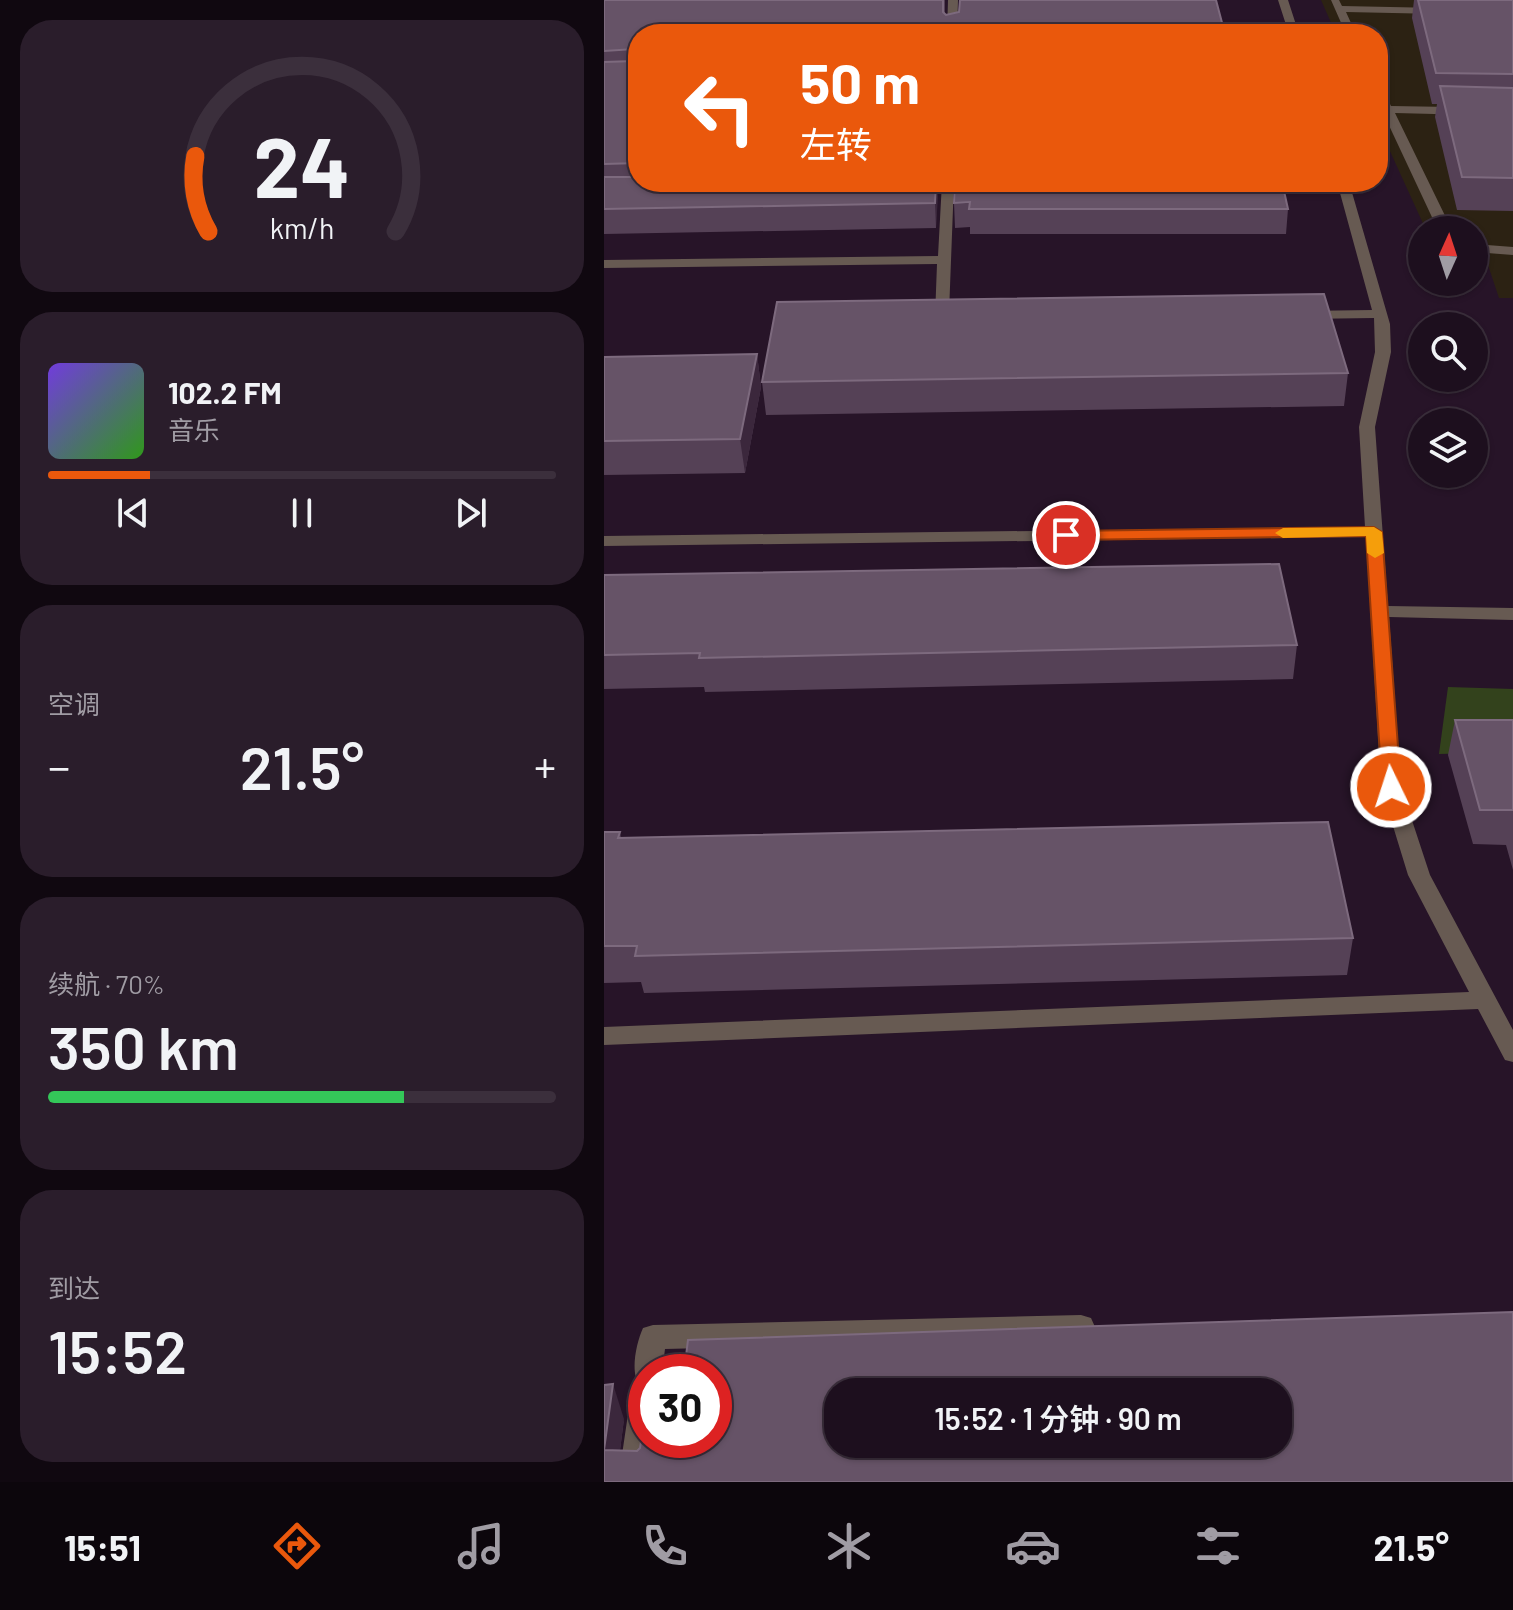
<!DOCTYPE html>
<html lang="zh">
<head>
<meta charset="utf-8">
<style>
	body { margin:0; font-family:Barlow,"Noto Sans SC",sans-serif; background:#2a1d2b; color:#f1f3f6; height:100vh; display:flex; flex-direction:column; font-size:30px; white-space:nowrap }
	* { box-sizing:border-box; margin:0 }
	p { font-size:26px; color:#a09ca4 }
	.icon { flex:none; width:44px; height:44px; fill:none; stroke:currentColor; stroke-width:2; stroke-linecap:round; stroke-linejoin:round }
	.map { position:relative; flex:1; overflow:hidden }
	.side { display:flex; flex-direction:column; gap:20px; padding:20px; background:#100810; width:604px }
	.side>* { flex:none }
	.hud { position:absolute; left:24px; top:24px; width:760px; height:168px; border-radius:32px; box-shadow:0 2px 6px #0004,0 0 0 2px #3b2f3c; background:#ea580c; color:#fff; overflow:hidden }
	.needle { width:52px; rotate:3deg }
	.buttons { position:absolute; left:804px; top:216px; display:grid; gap:16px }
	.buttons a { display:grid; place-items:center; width:80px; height:80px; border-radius:50%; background:#1d0f1e; box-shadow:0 2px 6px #0004,0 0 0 2px #3b2f3c; font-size:40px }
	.speed { position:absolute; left:24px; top:1354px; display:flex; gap:16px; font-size:40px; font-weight:700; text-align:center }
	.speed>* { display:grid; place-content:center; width:104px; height:104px; border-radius:50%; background:#1d0f1e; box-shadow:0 2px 6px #0004,0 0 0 2px #3b2f3c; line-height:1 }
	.speed .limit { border:12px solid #d22; background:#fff; color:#111 }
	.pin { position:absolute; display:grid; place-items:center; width:68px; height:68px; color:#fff; margin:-34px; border:4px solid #fff; border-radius:50%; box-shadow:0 2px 8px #0007 }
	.me { position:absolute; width:88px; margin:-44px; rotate:356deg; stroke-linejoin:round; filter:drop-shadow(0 0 6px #0008) }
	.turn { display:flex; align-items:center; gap:28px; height:168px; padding:0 40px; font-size:36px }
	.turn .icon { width:104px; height:104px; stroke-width:2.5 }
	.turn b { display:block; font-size:56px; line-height:68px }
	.big { font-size:60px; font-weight:600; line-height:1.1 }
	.side .card { flex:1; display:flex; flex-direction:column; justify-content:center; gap:12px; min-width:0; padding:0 28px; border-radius:32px; background:#2a1d2b }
	.side .dial { align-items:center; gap:0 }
	.dial svg { height:208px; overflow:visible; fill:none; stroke:#3b2f3c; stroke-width:7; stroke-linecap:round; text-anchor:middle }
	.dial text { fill:#f1f3f6; stroke:none }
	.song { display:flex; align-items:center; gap:24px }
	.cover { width:96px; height:96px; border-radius:12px; background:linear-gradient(135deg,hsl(260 70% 55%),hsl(110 70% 35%)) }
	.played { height:8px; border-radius:4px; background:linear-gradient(90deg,#ea580c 20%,#3b2f3c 20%) }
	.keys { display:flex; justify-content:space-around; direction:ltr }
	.heat { display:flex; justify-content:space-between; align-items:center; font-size:44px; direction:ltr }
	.charge { height:12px; border-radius:6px; background:linear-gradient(90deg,#34c759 70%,#3b2f3c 0) }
	.trip { position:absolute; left:220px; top:1378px; width:468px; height:80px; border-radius:32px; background:#1d0f1e; box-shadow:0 2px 6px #0004,0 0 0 2px #3b2f3c; font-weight:600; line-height:80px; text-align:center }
	.menu { display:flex; height:128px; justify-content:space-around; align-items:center; background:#0c060c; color:#a09ca4 }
	.menu .icon { width:56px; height:56px }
	.menu .active { color:#ea580c }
	.menu b { font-size:36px; color:#f1f3f6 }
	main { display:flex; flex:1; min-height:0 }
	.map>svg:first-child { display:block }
</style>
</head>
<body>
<main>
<section class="side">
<div class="card dial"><svg viewBox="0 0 100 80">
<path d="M14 69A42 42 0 1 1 86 69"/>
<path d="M14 69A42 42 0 0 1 9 40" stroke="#ea580c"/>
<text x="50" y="56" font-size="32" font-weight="700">24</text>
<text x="50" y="72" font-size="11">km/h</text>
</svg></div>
<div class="card">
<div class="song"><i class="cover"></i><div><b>102.2 FM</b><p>音乐</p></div></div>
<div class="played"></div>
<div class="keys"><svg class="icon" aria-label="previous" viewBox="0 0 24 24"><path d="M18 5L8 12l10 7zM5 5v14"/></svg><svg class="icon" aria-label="pause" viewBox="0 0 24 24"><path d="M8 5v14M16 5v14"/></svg><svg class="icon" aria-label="next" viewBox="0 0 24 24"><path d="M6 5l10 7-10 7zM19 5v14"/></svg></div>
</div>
<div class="card"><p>空调</p>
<div class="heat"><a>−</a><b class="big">21.5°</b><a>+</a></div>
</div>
<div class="card"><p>续航 · 70%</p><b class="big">350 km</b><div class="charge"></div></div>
<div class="card"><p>到达</p><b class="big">15:52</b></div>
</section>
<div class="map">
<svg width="909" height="1482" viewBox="0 0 909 1482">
	<rect width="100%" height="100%" fill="#271428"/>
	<path fill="#2c2213" d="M717,0H909V298H895L882,259L870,257V230H822L774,125V34H732Z"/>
	<path fill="#33421c" d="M844,687L909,689V752L835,754Z"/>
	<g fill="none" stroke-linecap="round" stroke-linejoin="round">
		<path fill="#675a52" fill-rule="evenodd" d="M344,0H354L353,34H343Z
			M674,0H684L695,34H685Z
			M727,0H735L738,6L835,8L840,11L835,14L742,12L752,34H742Z
			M774,86L778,88L787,106L909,108V116L791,113L848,230H834L774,102Z
			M338,182H350L345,313L352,314V320L338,321L331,317L333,264L0,268V260L334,256Z
			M733,182H745L786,324L787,352L771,427L784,606L909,608V620L785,617L797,787L826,875L909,1030V1062L901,1060L874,1009L0,1045V1027L865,992L804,875L777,787L762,537L0,546V536L761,527L755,427L771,352L770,318L699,319L692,315L699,311L768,310Z
			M870,244L909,247V255L870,252Z
			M477,1315L487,1318L491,1327L487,1336L477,1339L61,1349L58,1372H42V1440H49L44,1482H14L28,1387L32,1378C28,1364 33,1341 39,1328L49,1325Z"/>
	</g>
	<path fill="#554156" d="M0,0H341V14L342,15L612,0L34,34V182H335H333L332,228L0,234Z
		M810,0H909V211L853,210L831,117L833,104H828L808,18Z
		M350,203L684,209L682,234H366V227L351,228Z
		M153,354L157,387L141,473L0,475V357Z
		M744,373L740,406L162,415L158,382Z
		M0,575L693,645L689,679L101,692L100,687L0,689Z
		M851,720H909V870L902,845L869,844L844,755Z
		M0,832H16L17,838L749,938L743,975L40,993L37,982L0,983Z
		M909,1312L0,1482L20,1419L16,1450L33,1451L36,1448L40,1420L35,1402L42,1383V1440Z"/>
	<path fill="#3b273c" d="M332,182L334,196L332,228L331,203Z
		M153,354L157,387L141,473L136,439Z
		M9,1384L20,1419L12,1482L0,1450Z"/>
	<path fill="#665367" stroke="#7d6a7e" stroke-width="2" fill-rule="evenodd" d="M0,0H339V12L342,15L355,12L356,0H612L621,34H34V163L0,164V62L31,61L34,58L30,49L0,51Z
		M814,0H909V74L832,73Z
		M836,86L909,88V178L858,177Z
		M0,177H34V182H332L331,203L0,209Z
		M351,182H678L684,209H365L366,202L350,203Z
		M720,294L744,373L158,382L173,302Z
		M153,354L136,439L0,441V357Z
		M675,564L693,645L95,658L96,653L0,655V575Z
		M851,720H909V810H876Z
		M724,822L749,938L31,956L33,946H0V832H16L14,838Z
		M909,1312V1482H0V1385L9,1384L0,1450L33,1451L36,1448L42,1406L35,1402V1384L42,1383V1440H110V1372H80L84,1340ZM234,1392H674V1444H234Z"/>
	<path fill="#ea580c" stroke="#983908" stroke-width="2" d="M770,527L778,532L797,787L787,794L778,787L762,536L462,540L454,535L462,531Z"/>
	<path fill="#f59e0b" d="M770,527L778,532L780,553L771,558L763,553L762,536L679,538L671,533L679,528Z"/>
</svg>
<div class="buttons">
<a><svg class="needle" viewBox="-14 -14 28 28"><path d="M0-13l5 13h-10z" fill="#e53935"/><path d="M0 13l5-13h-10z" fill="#a09ca4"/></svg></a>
<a><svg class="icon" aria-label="search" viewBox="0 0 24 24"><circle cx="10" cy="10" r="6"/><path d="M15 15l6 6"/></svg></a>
<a><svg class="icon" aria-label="layers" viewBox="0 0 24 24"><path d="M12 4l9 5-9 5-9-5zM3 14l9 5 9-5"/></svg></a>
</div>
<div class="speed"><div class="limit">30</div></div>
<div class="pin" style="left:462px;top:535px;background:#d93025"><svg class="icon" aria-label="arrive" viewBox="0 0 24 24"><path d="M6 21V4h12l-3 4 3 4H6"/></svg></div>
<svg class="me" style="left:787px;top:787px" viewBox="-20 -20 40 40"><circle r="17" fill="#ea580c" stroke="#fff" stroke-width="3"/><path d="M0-11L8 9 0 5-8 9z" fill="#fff"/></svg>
<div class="trip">15:52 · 1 分钟 · 90 m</div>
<div class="hud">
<div class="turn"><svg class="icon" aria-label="left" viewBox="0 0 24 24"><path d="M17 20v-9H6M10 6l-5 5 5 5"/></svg><div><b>50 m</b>左转</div></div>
</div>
</div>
</main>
<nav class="menu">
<b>15:51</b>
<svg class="icon active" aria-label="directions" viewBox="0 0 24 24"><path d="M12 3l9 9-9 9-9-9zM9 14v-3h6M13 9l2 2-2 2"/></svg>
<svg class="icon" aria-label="music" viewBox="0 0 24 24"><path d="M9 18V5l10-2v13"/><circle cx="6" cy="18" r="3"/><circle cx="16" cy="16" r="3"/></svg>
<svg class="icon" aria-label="phone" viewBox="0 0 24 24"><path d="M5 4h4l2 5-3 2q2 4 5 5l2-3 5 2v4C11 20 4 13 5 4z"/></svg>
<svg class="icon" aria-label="climate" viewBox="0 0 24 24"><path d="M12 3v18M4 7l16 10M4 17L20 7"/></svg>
<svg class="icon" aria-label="car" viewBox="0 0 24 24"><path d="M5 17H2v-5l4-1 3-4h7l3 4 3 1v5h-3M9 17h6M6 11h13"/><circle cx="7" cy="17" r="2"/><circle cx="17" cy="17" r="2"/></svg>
<svg class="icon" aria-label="filters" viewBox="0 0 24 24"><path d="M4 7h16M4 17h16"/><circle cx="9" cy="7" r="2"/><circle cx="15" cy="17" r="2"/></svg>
<b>21.5°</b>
</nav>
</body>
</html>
